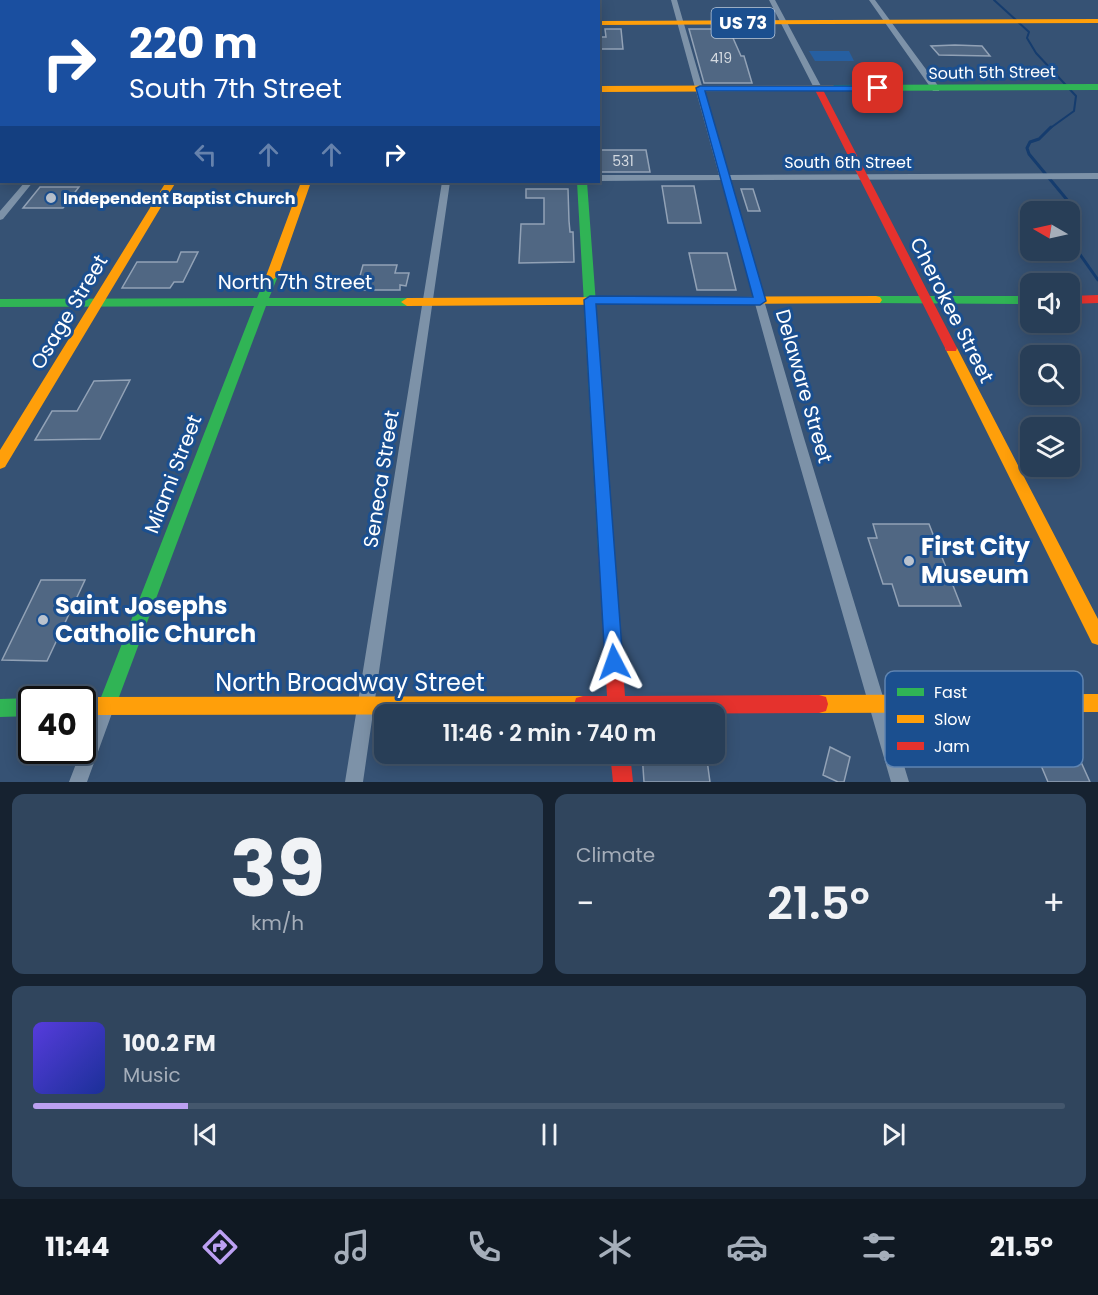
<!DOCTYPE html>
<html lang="en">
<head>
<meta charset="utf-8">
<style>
	body { margin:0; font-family:Poppins,sans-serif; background:#30455d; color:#f1f3f6; height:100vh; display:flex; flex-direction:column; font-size:22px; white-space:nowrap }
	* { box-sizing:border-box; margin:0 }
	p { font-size:20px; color:#a5aeba }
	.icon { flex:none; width:33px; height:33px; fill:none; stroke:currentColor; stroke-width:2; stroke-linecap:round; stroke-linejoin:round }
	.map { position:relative; height:782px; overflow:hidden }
	.sheet { display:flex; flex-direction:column; gap:12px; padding:12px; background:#162230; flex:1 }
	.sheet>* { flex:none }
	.top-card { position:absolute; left:0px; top:0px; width:600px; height:183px; box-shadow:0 3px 15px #0003,0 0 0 2px #44576d; background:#1a4fa0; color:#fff; overflow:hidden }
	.needle { width:39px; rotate:279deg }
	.buttons { position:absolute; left:1020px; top:201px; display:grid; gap:12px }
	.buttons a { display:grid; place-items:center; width:60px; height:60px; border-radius:12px; background:#283e57; box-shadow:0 3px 15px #0003,0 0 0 2px #44576d; font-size:30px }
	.speed { position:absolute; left:18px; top:686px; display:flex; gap:12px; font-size:30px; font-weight:700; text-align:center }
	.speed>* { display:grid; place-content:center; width:78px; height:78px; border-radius:50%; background:#283e57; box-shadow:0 3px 15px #0003,0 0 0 2px #44576d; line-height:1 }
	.speed .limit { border:3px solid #111; border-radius:9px; background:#fff; color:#111 }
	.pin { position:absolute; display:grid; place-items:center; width:51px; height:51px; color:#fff; margin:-26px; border-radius:12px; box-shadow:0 3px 9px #0006 }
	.me { position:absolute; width:66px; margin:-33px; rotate:356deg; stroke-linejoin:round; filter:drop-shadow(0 0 4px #0008) }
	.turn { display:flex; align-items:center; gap:21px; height:126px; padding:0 30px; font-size:27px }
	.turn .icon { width:78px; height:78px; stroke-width:2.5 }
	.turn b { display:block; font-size:42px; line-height:51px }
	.lanes { display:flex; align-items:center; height:57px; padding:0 30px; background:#0003; justify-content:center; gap:30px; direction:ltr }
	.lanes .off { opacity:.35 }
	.big { font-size:45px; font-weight:600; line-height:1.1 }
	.sheet .card { flex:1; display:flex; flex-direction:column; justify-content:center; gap:9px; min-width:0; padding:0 21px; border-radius:12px; background:#30455d }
	.sheet .dial { align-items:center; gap:0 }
	.dial b { font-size:78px; line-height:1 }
	.song { display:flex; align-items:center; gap:18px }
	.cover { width:72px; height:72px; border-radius:9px; background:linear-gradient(135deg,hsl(250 70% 55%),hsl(230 70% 35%)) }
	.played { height:6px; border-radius:3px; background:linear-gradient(90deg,#bca0f2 15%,#44576d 15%) }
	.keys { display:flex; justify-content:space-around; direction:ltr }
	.heat { display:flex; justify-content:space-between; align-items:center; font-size:33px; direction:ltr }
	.sheet .tiles { flex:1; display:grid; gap:12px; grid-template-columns:1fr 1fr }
	.card:last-child { grid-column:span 2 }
	.trip { position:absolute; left:374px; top:704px; width:351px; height:60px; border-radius:12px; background:#283e57; box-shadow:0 3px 15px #0003,0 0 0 2px #44576d; font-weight:600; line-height:60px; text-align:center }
	.tabs { display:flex; height:96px; justify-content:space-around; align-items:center; background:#101923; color:#a5aeba }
	.tabs .icon { width:42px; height:42px }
	.tabs .selected { color:#bca0f2 }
	.tabs b { font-size:27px; color:#f1f3f6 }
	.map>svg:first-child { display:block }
</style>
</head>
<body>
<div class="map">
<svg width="1098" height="782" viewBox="0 0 1098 782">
	<rect width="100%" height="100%" fill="#365274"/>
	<path fill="#265fa1" d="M809,51H849L854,61H815Z"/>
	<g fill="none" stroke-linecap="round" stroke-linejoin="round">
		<path stroke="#153c6e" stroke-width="2" d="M994,0L1029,32L1027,38L1036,53L1076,96L1074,111L1049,129"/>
		<path stroke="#153c6e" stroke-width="3" d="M1051,127L1039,139L1030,142L1027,148L1029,154L1073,207L1070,228
			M1070,230L1074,246L1098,280"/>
	</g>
	<path fill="#506783" stroke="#92a2b6" stroke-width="1.5" d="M605,29H621L623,49H598V37H606Z
		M689,29H729L741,56H744L752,83H704Z
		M955,45L982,46L990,56L939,55L931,46Z
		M598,150H646L650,172H598Z
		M662,186H694L701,223H668Z
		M40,187H79L63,208H23Z
		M526,189H568L569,221L570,232H573L574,262L519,263L521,224H544V198H526Z
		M741,189H753L760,211H748Z
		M181,252H198L183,282H174L170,288H122L137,262H177Z
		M689,253H727L736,290H697Z
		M363,265H397L395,273H409L406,286L400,285V290H356Z
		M130,380L100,439L35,440L52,411H77L94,381Z
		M873,524H929L961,606H899L892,584H883L868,538H877Z
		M41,580H85L47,661L2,660Z
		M830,747L850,757L844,782H838L823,775Z
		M642,753H706L710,782H644Z
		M1081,762L1090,782H1048L1040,763Z"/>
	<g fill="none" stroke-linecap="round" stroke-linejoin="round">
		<path fill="#7d92a8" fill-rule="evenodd" d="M75,0H82L74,2Z
			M176,0H182L175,2Z
			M275,0H281L274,2Z
			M372,0H378L371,2Z
			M473,0H479V2H473Z
			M671,0H677L728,175L1098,173V179L729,180L804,438L909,782H891L792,438L721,180L598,181V175H719Z
			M769,0H775L822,88L821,90L814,88Z
			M869,0H875L939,87V91H933Z
			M0,70H2L0,76Z
			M0,177L2,182H5L0,183Z
			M25,182H33L3,219L0,220V211Z
			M442,182H450L363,782H345Z
			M107,697L113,699L115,705L87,782H69L101,699Z"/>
		<path fill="#30b455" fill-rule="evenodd" d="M0,23H2V27H0Z
			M1098,84V90L833,91L829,88L833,85Z
			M0,89H2L0,95Z
			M577,182H587L614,548L612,553L606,555L600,553L598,548Z
			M272,272L278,276L269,298H407L413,302L407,306H266L116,705L114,712L107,714L100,712L98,705L254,306L0,307V299L257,298L266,276Z
			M876,296H1030V304L872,303L870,300L872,297Z
			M32,698L35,699H32V716L0,717V699Z"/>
		<path fill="#ff9f0a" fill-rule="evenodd" d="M568,0H576V2H568Z
			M1098,19V23L598,25V21Z
			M598,86L833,85L837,88L833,91L598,92Z
			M166,182H176L5,467L0,469V450Z
			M301,182H311L278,276L272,280L268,279L266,276Z
			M876,296L880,297L882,300L880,303L407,306L401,302L407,298Z
			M951,344L957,348L1098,619V645L1092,643L945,348Z
			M1098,694V712L819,713L812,711L810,704L812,697L819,695Z
			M583,696L590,698L592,705L590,712L584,714L82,715V699H76L82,697Z"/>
		<path fill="#e5322d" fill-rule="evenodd" d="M815,86L822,88L957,348L956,351H946L945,348L814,88Z
			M1098,295V303L1070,304V296Z
			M606,541L612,543L614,548L625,696L819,695L826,697L828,704L826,711L819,713L582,714L576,712L574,705L576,698L583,696H607L598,548L600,543Z
			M610,753H630L633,782H613Z"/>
	</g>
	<path fill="#1a73e8" stroke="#114b97" stroke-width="1.5" d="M700,86H878L882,88L878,91H705L766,301L760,305L596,304L623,662L620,669L614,671L608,669L605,662L584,300L590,296L753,297L696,88Z"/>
	<g fill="#b9c2ce" stroke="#1b4f8f" stroke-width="2">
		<circle cx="51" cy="198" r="6"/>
		<circle cx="909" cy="561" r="6"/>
		<circle cx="43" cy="620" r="6"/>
	</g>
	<g text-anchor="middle" stroke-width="6" stroke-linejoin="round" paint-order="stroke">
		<g font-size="14" fill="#d3d9e0">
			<text x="721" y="63">419</text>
			<text x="623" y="166">531</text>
		</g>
		<g font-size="16" fill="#fff" stroke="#1b4f8f">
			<text transform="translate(992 72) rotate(-1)" y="6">South 5th Street</text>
			<text x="848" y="168">South 6th Street</text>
		</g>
		<g font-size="16" font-weight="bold" fill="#fff" stroke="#1b4f8f" text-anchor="start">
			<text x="63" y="204">Independent Baptist Church</text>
		</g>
		<rect fill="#1b4f8f" stroke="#bbcadd" stroke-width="1.5" x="711.5" y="8" width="63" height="30" rx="4.5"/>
		<g font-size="18" font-weight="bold" fill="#fff">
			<text x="743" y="29">US 73</text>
		</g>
		<g font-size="20" fill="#fff" stroke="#1b4f8f">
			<text x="295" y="289">North 7th Street</text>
			<text transform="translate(952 310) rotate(63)" y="7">Cherokee Street</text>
			<text transform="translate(69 312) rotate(-59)" y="7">Osage Street</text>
			<text transform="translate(804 386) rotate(74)" y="7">Delaware Street</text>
			<text transform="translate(173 474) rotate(-69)" y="7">Miami Street</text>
			<text transform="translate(381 479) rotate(-81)" y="7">Seneca Street</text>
		</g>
		<g font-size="24" font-weight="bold" fill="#fff" stroke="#1b4f8f" text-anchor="start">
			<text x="921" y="555">First City<tspan x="921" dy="28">Museum</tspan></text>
			<text x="55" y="614">Saint Josephs<tspan x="55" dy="28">Catholic Church</tspan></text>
		</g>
		<g font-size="24" fill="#fff" stroke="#1b4f8f">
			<text x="350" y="691">North Broadway Street</text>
		</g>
	</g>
	<rect x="885" y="671" width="198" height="96" rx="9" fill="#1b4f8f" stroke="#5f84b1" stroke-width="1.5"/>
	<rect x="897" y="688" width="27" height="8" fill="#30b455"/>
	<rect x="897" y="715" width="27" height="8" fill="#ff9f0a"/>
	<rect x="897" y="742" width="27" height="8" fill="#e5322d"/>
	<g font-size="16" fill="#fff">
		<text x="934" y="698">Fast</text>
		<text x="934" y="725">Slow</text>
		<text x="934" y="752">Jam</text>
	</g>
</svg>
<div class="buttons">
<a><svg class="needle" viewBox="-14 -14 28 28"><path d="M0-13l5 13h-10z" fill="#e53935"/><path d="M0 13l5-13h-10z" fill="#a5aeba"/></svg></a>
<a><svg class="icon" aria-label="sound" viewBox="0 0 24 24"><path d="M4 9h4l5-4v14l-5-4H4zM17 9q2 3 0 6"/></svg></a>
<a><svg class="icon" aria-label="search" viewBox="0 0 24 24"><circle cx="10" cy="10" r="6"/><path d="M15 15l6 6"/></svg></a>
<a><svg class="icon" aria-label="layers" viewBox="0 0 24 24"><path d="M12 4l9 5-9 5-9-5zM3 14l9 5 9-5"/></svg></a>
</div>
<div class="speed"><div class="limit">40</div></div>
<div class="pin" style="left:878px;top:88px;background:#d93025"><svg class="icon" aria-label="arrive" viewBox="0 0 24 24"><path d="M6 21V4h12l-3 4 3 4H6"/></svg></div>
<svg class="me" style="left:614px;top:662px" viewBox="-20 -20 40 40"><path d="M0-17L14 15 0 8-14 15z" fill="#1a73e8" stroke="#fff" stroke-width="4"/></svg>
<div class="trip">11:46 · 2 min · 740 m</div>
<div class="top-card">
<div class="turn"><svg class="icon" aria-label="right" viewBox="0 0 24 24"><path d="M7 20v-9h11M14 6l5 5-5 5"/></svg><div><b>220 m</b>South 7th Street</div></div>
<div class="lanes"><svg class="icon off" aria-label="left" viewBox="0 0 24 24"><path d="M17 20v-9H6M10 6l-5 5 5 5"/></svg><svg class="icon off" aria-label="ahead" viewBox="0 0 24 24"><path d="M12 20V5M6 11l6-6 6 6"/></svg><svg class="icon off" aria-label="ahead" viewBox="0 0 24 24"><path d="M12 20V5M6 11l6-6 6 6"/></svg><svg class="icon" aria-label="right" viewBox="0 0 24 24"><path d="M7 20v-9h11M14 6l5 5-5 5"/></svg></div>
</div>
</div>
<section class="sheet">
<div class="tiles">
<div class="card dial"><b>39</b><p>km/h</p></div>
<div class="card"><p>Climate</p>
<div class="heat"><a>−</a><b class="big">21.5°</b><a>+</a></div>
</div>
<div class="card">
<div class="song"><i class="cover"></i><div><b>100.2 FM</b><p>Music</p></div></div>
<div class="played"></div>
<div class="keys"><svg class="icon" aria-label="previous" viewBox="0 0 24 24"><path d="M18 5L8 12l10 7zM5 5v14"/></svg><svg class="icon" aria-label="pause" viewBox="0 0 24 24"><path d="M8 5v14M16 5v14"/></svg><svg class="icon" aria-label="next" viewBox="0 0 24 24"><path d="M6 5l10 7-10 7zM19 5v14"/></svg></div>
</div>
</div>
</section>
<nav class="tabs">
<b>11:44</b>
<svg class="icon selected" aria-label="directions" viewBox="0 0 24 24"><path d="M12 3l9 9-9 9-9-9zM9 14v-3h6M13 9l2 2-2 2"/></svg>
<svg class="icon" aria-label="music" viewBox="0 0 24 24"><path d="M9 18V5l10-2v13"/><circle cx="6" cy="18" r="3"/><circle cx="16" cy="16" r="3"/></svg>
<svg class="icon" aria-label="phone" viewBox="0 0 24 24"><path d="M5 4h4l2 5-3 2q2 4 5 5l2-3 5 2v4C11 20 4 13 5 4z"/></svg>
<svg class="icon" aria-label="climate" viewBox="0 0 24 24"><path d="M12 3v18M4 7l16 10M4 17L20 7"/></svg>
<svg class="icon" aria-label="car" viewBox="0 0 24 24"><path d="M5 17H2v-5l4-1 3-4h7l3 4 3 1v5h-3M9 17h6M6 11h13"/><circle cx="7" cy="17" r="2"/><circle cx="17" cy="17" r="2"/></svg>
<svg class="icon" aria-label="filters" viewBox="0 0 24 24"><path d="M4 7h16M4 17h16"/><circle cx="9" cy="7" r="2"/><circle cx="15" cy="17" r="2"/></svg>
<b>21.5°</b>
</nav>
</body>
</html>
